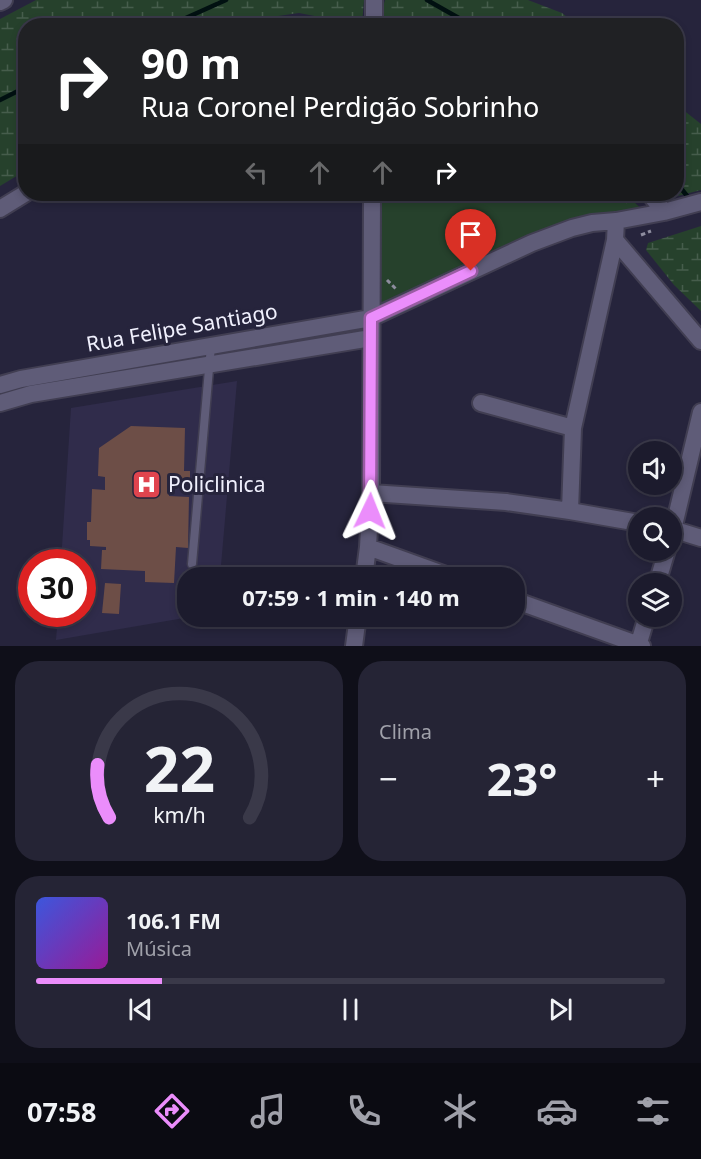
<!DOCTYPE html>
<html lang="pt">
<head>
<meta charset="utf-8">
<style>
	body { margin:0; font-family:"Noto Sans",sans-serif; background:#252435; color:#f1f3f6; height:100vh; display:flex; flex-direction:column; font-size:22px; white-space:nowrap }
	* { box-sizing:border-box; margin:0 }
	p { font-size:20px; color:#a0a1aa }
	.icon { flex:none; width:33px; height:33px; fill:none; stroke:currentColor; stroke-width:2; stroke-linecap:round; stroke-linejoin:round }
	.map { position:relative; height:646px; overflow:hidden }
	.drawer { display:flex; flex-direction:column; gap:15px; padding:15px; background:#0f0f19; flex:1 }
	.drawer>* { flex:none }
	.banner { position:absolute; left:18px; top:18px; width:666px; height:183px; border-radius:24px; box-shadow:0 3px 9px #0003,0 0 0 2px #3a3949; background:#202124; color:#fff; overflow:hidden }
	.fabs { position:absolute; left:628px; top:441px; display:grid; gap:12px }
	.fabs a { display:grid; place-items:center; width:54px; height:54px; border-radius:50%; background:#1c1b2d; box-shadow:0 3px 9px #0003,0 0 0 2px #3a3949; font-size:30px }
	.speed { position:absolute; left:18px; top:549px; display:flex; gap:12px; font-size:30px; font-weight:700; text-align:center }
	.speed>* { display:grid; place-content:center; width:78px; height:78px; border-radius:50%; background:#1c1b2d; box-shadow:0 3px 9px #0003,0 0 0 2px #3a3949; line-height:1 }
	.speed .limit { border:9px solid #d22; background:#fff; color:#111 }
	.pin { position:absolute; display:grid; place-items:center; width:51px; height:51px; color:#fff; margin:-62px -26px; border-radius:50% 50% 50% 0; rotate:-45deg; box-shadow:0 0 6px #0007 }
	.pin .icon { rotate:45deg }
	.me { position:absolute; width:66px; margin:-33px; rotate:2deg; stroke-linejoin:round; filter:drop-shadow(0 0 4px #0008) }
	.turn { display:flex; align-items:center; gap:21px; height:126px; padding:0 24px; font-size:27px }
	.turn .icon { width:78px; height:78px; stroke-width:2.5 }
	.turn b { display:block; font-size:42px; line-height:51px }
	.lanes { display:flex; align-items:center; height:57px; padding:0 24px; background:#0003; justify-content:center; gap:30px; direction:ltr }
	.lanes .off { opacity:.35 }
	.big { font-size:45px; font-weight:700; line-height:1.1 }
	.drawer .card { flex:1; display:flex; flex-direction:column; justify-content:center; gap:9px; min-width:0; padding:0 21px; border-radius:24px; background:#252435 }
	.drawer .dial { align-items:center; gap:0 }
	.dial svg { height:156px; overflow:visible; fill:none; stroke:#3a3949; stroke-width:7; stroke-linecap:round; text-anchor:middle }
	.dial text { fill:#f1f3f6; stroke:none }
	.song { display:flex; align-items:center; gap:18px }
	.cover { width:72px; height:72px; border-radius:9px; background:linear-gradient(135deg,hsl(230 70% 55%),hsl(300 70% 35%)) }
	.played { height:6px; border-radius:3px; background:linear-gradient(90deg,#eb8dfb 20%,#3a3949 20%) }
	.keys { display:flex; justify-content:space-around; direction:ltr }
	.heat { display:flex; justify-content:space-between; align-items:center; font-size:33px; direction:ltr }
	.drawer .tiles { flex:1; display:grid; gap:15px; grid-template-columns:1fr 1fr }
	.card:last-child { grid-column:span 2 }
	.trip { position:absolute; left:177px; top:567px; width:348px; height:60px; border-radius:24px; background:#1c1b2d; box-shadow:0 3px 9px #0003,0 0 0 2px #3a3949; font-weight:700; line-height:60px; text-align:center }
	.tabs { display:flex; height:96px; justify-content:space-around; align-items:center; background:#0b0b12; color:#a0a1aa }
	.tabs .icon { width:42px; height:42px }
	.tabs .current { color:#eb8dfb }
	.tabs b { font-size:27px; color:#f1f3f6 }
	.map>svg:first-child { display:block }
</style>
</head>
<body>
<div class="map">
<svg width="701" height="646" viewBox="0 0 701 646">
	<defs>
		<pattern id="wetland-marsh" width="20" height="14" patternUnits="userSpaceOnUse" patternTransform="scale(1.5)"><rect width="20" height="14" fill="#26412c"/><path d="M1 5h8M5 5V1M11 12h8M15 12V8" fill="none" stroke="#465d4c"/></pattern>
	</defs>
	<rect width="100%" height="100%" fill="#26243c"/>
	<path fill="#302c4b" d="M237,381L220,577L188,578V616L190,617L56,640L58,614H82V562H61L71,408Z"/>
	<path fill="#26412c" d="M379,194H625L644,211L581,221L376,311Z"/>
	<path fill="url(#wetland-marsh)" d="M36,0H364L362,25L299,13L264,18L236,26H26L25,171L0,186V19Z
		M385,0H528L562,13L577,25H385L383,7Z
		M677,105L701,124V190L670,198L665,194H676Z
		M701,226V311L674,285L646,250L648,243Z"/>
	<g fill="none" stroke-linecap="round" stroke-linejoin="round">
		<path stroke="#011011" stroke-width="4.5" d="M427,0L473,26
			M168,26L226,0
			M0,100L26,87
			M676,182L691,201"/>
	</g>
	<path fill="#6d4e47" d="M131,426L185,428L184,471H190V481L169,480V496L189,497L188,548L176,547L174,583L145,582V571L101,569L102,550H106V547L90,546V540H87V522H91L92,489L105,490V477L98,476L99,448Z
		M105,583L121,584L119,614L102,613Z"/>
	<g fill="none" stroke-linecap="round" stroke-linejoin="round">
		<defs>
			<path id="service" d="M192,564L211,346"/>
			<path id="minor" d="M0,2L4,0
				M374,26V0
				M650,194L664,212
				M0,209L26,193
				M615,240L701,341
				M0,385L21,379L371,318L532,243L572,228L592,223L616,221L664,212L701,202
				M0,403L31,394L371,338
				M481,403L573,428
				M371,493L506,502L570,511L639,523
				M570,511L573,428L615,240L616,221
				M672,529L701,538
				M672,534L701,412
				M368,547L454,578
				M364,578L368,547L371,493L372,194
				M657,584L667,550
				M514,600L642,646
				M354,646L358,616
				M638,646L647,616"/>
		</defs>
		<use href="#service" stroke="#413e52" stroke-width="11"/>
		<use href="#minor" stroke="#413e52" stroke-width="20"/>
		<path stroke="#8e8d9f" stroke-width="3" stroke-dasharray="4.5 3" stroke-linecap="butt" d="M619,194L630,204
			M641,235L651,231
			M387,280L397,290"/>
		<use href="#service" stroke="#5f5c78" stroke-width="8"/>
		<use href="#minor" stroke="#5f5c78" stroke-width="16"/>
	</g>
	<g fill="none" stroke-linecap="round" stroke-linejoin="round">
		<defs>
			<path id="route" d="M370,511L371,318L471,271"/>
		</defs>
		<use href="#route" stroke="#995ca3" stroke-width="15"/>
		<use href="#route" stroke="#eb8dfb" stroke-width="10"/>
	</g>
	<defs>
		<symbol id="hospital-square" viewBox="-11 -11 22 22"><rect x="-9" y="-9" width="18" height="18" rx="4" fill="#e0444e" stroke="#26243c"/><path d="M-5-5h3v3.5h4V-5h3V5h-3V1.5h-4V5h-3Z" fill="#fff"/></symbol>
	</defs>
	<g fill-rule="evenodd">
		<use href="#hospital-square" x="130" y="468" width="33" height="33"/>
	</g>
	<g text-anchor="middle" stroke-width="6" stroke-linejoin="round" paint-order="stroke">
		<g font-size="21" fill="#f0f0fd" stroke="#26243c">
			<text transform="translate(182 328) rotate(-10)" y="7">Rua Felipe Santiago</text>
		</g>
		<g font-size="21" fill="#f0f0fd" stroke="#26243c" text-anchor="start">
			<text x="168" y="492">Policlinica</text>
		</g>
	</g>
</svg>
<div class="fabs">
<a><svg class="icon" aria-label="sound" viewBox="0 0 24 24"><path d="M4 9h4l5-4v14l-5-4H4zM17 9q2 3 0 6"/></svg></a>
<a><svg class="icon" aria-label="search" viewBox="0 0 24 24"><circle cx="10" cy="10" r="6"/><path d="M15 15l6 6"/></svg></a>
<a><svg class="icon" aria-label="layers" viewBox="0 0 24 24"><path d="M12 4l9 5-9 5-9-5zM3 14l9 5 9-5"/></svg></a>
</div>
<div class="speed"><div class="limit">30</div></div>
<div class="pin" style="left:471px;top:271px;background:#d93025"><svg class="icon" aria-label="arrive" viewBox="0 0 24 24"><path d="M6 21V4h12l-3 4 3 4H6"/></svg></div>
<svg class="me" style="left:370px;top:511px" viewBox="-20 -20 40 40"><path d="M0-17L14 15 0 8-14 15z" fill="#eb8dfb" stroke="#fff" stroke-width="4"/></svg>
<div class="trip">07:59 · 1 min · 140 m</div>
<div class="banner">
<div class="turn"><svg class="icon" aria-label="right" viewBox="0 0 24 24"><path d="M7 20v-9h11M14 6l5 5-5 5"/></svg><div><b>90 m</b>Rua Coronel Perdigão Sobrinho</div></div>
<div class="lanes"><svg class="icon off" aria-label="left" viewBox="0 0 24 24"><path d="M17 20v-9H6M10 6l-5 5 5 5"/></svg><svg class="icon off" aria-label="ahead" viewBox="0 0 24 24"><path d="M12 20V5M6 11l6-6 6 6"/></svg><svg class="icon off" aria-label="ahead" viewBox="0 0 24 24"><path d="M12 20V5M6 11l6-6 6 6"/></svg><svg class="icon" aria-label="right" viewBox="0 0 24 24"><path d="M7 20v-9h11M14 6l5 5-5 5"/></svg></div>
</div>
</div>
<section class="drawer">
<div class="tiles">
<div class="card dial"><svg viewBox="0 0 100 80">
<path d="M14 69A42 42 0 1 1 86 69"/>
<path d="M14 69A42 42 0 0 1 8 42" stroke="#eb8dfb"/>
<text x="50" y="56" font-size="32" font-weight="700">22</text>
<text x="50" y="72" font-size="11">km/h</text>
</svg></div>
<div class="card"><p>Clima</p>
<div class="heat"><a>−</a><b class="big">23°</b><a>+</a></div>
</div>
<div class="card">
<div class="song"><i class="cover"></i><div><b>106.1 FM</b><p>Música</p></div></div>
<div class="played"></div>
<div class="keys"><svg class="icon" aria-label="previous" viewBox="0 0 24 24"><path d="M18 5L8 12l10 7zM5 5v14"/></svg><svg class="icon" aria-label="pause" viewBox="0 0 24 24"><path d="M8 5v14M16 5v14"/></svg><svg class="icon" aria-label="next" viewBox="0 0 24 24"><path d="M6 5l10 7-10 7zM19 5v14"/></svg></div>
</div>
</div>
</section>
<nav class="tabs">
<b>07:58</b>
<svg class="icon current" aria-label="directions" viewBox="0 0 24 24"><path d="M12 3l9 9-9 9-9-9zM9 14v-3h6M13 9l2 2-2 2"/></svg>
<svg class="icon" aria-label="music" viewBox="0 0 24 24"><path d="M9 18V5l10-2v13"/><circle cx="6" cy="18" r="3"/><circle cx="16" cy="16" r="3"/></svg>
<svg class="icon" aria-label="phone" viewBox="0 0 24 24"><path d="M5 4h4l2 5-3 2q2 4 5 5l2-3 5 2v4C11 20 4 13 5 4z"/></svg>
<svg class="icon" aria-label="climate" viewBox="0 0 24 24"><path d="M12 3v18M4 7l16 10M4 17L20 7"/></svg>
<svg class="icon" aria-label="car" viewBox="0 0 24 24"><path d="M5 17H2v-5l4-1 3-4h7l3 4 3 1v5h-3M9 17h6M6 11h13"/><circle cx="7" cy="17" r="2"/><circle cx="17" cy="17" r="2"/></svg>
<svg class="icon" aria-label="filters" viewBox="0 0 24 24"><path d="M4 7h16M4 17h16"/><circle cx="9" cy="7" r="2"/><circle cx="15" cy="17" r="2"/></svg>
</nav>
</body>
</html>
